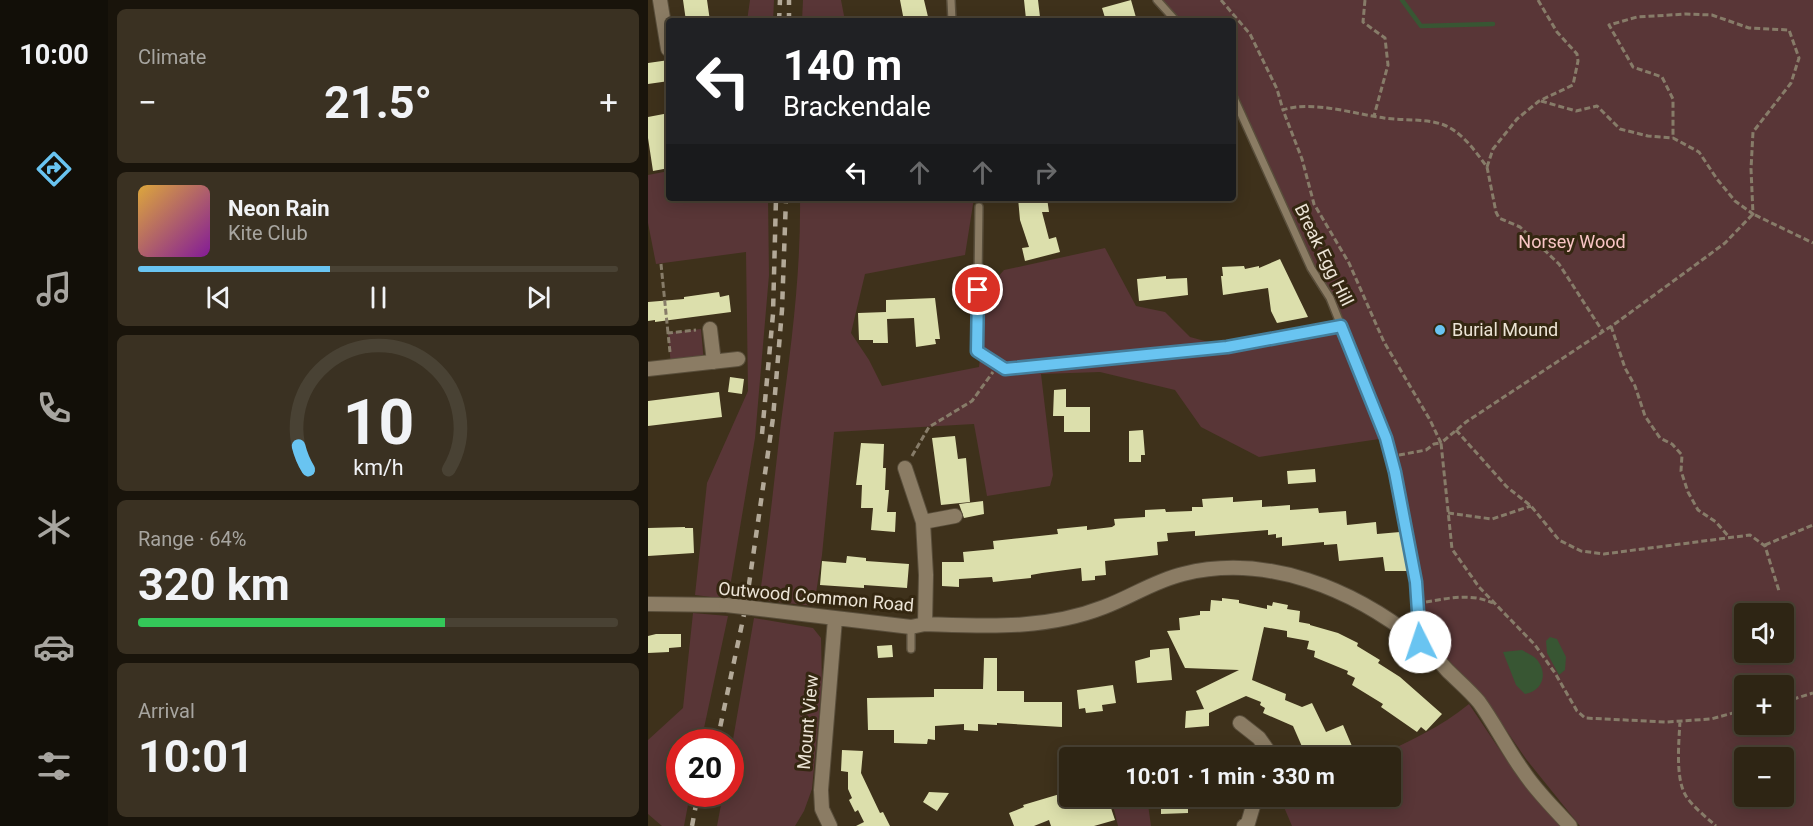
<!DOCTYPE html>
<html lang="en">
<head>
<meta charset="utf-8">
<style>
	body { margin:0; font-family:Roboto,sans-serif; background:#3a3122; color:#f1f3f6; height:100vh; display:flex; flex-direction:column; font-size:22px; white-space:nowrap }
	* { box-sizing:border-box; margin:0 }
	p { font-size:20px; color:#a7a5a0 }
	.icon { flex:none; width:33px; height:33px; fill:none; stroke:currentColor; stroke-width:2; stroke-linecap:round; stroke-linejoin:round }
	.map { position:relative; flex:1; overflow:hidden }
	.details { display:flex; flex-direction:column; gap:9px; padding:9px; background:#19140b; width:540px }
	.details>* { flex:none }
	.hud { position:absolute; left:18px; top:18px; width:570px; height:183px; border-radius:6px; box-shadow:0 3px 15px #0003,0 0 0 2px #494234; background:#202124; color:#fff; overflow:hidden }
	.fabs { position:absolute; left:1086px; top:603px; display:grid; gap:12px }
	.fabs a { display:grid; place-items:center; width:60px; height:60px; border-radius:6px; background:#2e2514; box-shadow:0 3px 15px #0003,0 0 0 2px #494234; font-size:30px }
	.speed { position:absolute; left:18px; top:729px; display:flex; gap:12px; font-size:30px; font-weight:700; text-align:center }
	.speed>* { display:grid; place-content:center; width:78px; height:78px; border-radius:50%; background:#2e2514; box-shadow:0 3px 15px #0003,0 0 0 2px #494234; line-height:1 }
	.speed .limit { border:9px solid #d22; background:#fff; color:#111 }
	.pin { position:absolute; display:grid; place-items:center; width:51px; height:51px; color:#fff; margin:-26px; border:3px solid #fff; border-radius:50%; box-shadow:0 2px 6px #0007 }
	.me { position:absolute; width:66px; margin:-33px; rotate:356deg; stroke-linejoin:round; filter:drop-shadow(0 0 4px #0008) }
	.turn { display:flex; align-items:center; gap:21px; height:126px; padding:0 18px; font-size:27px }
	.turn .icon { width:78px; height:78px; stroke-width:2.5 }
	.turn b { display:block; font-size:42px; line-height:51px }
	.lanes { display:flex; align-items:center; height:57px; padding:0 18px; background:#0003; justify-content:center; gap:30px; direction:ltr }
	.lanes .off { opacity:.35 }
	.big { font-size:45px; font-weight:700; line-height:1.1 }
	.details .card { flex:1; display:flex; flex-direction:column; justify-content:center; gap:9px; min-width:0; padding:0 21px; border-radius:9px; background:#3a3122 }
	.details .dial { align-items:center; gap:0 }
	.dial svg { height:156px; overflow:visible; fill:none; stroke:#494234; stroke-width:7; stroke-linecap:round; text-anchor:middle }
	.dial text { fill:#f1f3f6; stroke:none }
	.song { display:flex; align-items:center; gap:18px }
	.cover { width:72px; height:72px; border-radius:9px; background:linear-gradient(135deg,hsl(40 70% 55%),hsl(290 70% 35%)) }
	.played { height:6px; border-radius:3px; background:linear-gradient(90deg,#69c4f1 40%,#494234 40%) }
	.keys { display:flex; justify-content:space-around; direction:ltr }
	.heat { display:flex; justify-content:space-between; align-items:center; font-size:33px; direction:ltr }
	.charge { height:9px; border-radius:4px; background:linear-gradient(90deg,#34c759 64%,#494234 0) }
	.trip { position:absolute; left:411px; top:747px; width:342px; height:60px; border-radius:6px; background:#2e2514; box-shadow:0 3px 15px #0003,0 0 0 2px #494234; font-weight:700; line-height:60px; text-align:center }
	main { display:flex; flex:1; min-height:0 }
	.dock { display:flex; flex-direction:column; width:108px; justify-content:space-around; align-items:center; background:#120f08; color:#a7a5a0 }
	.dock .icon { width:42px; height:42px }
	.dock .selected { color:#69c4f1 }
	.dock b { font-size:27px; color:#f1f3f6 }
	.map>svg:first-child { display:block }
</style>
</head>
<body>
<main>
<nav class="dock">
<b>10:00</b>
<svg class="icon selected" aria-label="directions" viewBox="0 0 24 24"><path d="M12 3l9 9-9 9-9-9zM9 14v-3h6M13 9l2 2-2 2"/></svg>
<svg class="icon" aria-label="music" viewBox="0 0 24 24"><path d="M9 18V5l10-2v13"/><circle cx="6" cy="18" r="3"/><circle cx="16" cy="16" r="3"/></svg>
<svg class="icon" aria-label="phone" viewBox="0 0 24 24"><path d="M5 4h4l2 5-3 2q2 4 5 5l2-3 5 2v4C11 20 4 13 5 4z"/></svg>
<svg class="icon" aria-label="climate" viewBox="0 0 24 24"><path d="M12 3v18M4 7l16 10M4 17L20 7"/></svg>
<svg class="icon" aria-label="car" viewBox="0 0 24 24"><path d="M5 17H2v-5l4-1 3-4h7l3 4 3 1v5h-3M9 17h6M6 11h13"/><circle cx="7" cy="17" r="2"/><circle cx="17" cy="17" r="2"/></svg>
<svg class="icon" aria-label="filters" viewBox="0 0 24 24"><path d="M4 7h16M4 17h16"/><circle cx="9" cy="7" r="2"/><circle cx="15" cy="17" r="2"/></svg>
</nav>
<section class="details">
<div class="card"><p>Climate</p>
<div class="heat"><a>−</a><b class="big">21.5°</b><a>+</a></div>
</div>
<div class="card">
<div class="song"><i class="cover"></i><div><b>Neon Rain</b><p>Kite Club</p></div></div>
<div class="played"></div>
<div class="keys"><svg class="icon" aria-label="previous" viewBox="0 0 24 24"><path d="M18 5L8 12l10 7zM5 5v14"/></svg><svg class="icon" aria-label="pause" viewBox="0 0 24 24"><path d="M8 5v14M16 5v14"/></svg><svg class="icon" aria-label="next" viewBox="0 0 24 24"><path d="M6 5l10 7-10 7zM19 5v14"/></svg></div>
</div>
<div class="card dial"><svg viewBox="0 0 100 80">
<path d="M14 69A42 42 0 1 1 86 69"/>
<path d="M14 69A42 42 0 0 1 9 57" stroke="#69c4f1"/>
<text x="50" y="56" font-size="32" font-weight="700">10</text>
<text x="50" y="72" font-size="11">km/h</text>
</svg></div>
<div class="card"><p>Range · 64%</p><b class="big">320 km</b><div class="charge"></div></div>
<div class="card"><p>Arrival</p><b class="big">10:01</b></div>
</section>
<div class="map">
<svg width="1165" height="826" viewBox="0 0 1165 826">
	<rect width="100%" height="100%" fill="#3e311b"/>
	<path fill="#593637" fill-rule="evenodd" d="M102,0H126L125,21H99Z
		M155,0H193L197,21H154Z
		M509,0H1165V826H932L878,759L834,695L779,638L767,550L748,457L697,322L646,226L585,95V21H526ZM1096,614H1136V652H1096ZM1096,686H1136V724H1096ZM1096,758H1136V796H1096Z
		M21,171V198H120L121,275L107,438L80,599L47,595L59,483L100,391L98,252L8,264L0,223V175Z
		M152,198H326L317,255L217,274L203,333L221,360L234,386L331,367L340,288L356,270L457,248L488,306L517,312L542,337L579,347L693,326L738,438L611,457L553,427L527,390L452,372L393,374L405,475L402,486L339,496L326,424L186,432L174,555L166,606L111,600C120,541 126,482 133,422C143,348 153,273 152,198Z
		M53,329L56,363L23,366L20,333Z
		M45,613L80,616L53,742H32V794H42L36,826H14L0,814V740L35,708Z
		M106,618L165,628L173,638L174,684L164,789L156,811L147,826H69L75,794H82L83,751Z
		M821,704L872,780L914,826H644L633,800L640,796H742V758L727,757C760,742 793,727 821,704Z
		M463,797H499L503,826H470Z"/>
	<path fill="#385633" d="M902,637L909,639L918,657L917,670L911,675L899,653L898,641Z
		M874,650C879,653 887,656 890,661C900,675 894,691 877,694L868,685L855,652Z"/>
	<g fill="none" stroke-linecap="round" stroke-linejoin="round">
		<path stroke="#385633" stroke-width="4.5" d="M754,0L773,26L845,24"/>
	</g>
	<path fill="#dcdfac" d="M35,0H59L62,21H38Z
		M252,0H276L281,21H256Z
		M376,0H390L392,17L378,19Z
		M483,0L489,21H458L454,8Z
		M21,60V81L0,84V63Z
		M21,113V168L5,171L0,138V117Z
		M370,198H399L401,212H394L401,239L408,237L412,252L377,261L374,248L381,247L372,220Z
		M632,259L660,317L629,323L623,311L620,288L575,295L573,276H575L574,267L596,266L597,269L611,266V268Z
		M518,276V279L539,278L540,295L491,301L489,279Z
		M71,292L72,297L81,295L83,312L7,322V320L0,321V302L36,299V297Z
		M287,298L292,339H287L288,344L268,347L266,318L239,319L240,343H225V340H211L210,313L238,312V300Z
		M82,377L96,379L94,394L80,392Z
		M418,389V407H442V432H416V416H405L406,390Z
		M71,392L74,417L0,426V401Z
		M495,430L497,455H493V462H481V431Z
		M307,436L310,459L318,458L322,502L293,505L284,438Z
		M213,443L236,444L235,468H238L237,490H241L239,512H248L247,532L223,530L225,508H213L214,485H208Z
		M667,469L668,482L640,484L639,471Z
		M585,497V502L614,500V507L642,505V510L670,508L671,513L698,511L699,525L728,522L729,534L752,532L759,571H737L735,557L691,561L689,544L676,545V542L634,546V537L628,538V534L620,535V530L547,536V531L519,533L520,541L509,542L510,555L457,561L458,575L447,576V580L434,581L433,568L394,573L383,575V578L345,582L344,577L311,579V587L294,586V562H316L315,552L346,549L345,541L410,534L409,529L439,526V530L464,527L467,525L466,519L497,517V510L517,509L518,512L544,511V507H555L554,499Z
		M335,501L336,514L316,518L311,504Z
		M37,527V528H45L46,553L0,556V528Z
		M199,556L218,558V561L261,564L259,588L216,585V588L172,585L174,561L198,563Z
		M574,598L591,600V603L619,609V605L624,606L625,602L640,605L639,609L652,611L651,622L662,624V625L690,633L710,643L709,646L732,660L730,663L752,677L794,714L778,731L773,727L769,732L733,707L735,704L704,685L707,678L699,674L700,671L666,657L667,651L659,649L661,641L639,637V631L616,627L604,680L638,694L637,700L654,707L664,703L678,732L695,725L709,758H659L645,726L615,713L617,708L612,705L613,702L598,696L561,713V726L537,728L538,711L556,709L548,691L591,670L537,668L519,631L532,630L531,618L552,615V611H562L563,600L574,601Z
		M8,634H33V647L21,648V652L0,653V636Z
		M244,645L245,657L230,658L229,646Z
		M521,648L524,680L489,683L487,661L502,657V650Z
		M336,658H349V691H376V702H414V727L349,723V725L330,724V731L316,730V724L287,726V740L280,739L279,744L246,743V730H220L219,698L286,697V689H335Z
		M465,685L468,703L454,705L455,711L438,713L437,708L431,709L429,690Z
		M194,750L215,751L213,773L232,813L235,812L242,826H208L216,822L210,810L207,812L201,800L204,798L200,789V772L193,771Z
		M422,791V796H459L467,820L446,826H403L401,820L386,826H366L361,813L376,807L375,805Z
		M281,792L301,793L289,811L275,802Z
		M540,799V813L513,814V800Z"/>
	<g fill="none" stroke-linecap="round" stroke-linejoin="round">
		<defs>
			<path id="service" d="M303,0L304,21
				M509,0L528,21
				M585,96L663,268L682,298L738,438L756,515L768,582L772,642
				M331,207L329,351L357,369L579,347L693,326
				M263,627V649"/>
			<path id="minor" d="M12,0L20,49
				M62,329L66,362
				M0,369L90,359
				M257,468L275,522L278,575L277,624
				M275,522L307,516
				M0,604L78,605
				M104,608L263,627L277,624C339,626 397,630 456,607C483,597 506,581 535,574C619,553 705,589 770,641C781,649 790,660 799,670C809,680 822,691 831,702C847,724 859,749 875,771C888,791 906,808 922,826
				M592,723L611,738L625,758
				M182,826L174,809L173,790L187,619
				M596,826L600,823L608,796"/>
		</defs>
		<use href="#service" stroke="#594e3b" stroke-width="10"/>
		<use href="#minor" stroke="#594e3b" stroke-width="16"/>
		<path stroke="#877c69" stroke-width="3" stroke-dasharray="6 3" stroke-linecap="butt" d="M573,0L602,34L629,89L635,110
			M717,0L715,22L737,38L740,65L726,116
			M890,0L909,32L929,54L930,61L925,85L891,101L869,119L845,149L839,167C828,152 814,132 796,125C777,118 756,121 736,118C707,114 663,100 635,110L654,159L666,204L701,263L736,342L782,420L793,443L818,422L968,323L1050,263L1077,243L1105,214L1165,243
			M893,101L928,111L949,106L972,129L1000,136L1025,138L1051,152L1069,179L1087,201L1105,214L1103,169L1105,132L1143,83L1151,58L1141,30L1101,28L1064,15L1038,14L989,17L961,25L985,67L1014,77L1025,99V138
			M839,167L848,212L851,218L872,227L911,264L955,332
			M13,264L20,333
			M963,326L977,368L987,386L997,416L1012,438L1024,444L1034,455L1033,471L1040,492L1050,510L1068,522L1082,538
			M22,352L20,333L48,330
			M808,430L859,487L883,506L911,540L933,551L956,554L1102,535L1117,546L1131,591
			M751,455L778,450L786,444L793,443L804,549L831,587L887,645L907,673L929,711L937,718L1018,722L1063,719L1096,710
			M264,456L281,427L324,401L345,372
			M800,513L844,519L883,506
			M1117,545L1165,525
			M778,602C801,598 823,593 845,603
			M1136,702L1165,693
			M1032,721C1031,741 1027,779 1038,796C1045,807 1058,817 1068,826"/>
		<use href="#service" stroke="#8b7c64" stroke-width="7"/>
		<use href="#minor" stroke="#8b7c64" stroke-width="14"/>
		<path stroke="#b3a998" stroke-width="4.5" stroke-dasharray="8 8" stroke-linecap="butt" d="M131,21L132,0
			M141,21V0
			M114,434L125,314L128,198
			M69,742L98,605L125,418L134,310L138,198
			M44,826L50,794"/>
		<defs>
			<path id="minor-bridge" d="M78,605L104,608"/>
		</defs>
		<use href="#minor-bridge" stroke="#594e3b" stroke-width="16" stroke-linecap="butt"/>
		<use href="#minor-bridge" stroke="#8b7c64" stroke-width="14"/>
	</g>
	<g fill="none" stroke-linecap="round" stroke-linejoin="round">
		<defs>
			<path id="route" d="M330,290L329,351L357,369L579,347L693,326L738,438L747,472L768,582L772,642"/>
		</defs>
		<use href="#route" stroke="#447f9d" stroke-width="15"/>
		<use href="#route" stroke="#69c4f1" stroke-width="10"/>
	</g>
	<circle fill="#69c4f1" stroke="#342711" stroke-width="2" cx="792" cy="330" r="6"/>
	<g text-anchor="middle" stroke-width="6" stroke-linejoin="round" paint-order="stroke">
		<g font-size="18" fill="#f8c5c4" stroke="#342711">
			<text x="924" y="248">Norsey Wood</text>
		</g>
		<g font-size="18" fill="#ece4d6" stroke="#342711">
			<text transform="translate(676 255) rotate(64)" y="6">Break Egg Hill</text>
			<text transform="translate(168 597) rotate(5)" y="6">Outwood Common Road</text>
			<text transform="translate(160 722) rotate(-85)" y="6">Mount View</text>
		</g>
		<g font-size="18" fill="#ece4d6" stroke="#342711" text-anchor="start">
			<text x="804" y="336">Burial Mound</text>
		</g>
	</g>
</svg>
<div class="fabs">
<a><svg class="icon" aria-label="sound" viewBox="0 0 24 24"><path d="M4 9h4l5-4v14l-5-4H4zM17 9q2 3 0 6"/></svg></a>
<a>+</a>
<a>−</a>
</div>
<div class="speed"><div class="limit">20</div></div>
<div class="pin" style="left:330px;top:290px;background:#d93025"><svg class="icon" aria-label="arrive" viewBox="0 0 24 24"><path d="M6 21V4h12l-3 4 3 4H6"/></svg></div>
<svg class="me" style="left:772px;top:642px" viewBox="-20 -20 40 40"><circle r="19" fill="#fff"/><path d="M0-13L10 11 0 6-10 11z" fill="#69c4f1"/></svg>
<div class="trip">10:01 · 1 min · 330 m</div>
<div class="hud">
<div class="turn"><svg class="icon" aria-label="left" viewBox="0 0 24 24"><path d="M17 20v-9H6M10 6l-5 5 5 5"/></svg><div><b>140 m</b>Brackendale</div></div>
<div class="lanes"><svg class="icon" aria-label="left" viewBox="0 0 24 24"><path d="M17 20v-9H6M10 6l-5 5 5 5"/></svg><svg class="icon off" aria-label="ahead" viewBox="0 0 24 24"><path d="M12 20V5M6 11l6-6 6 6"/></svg><svg class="icon off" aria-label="ahead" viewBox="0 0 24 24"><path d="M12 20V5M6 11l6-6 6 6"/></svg><svg class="icon off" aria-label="right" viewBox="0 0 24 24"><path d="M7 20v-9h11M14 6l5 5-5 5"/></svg></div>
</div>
</div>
</main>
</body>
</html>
